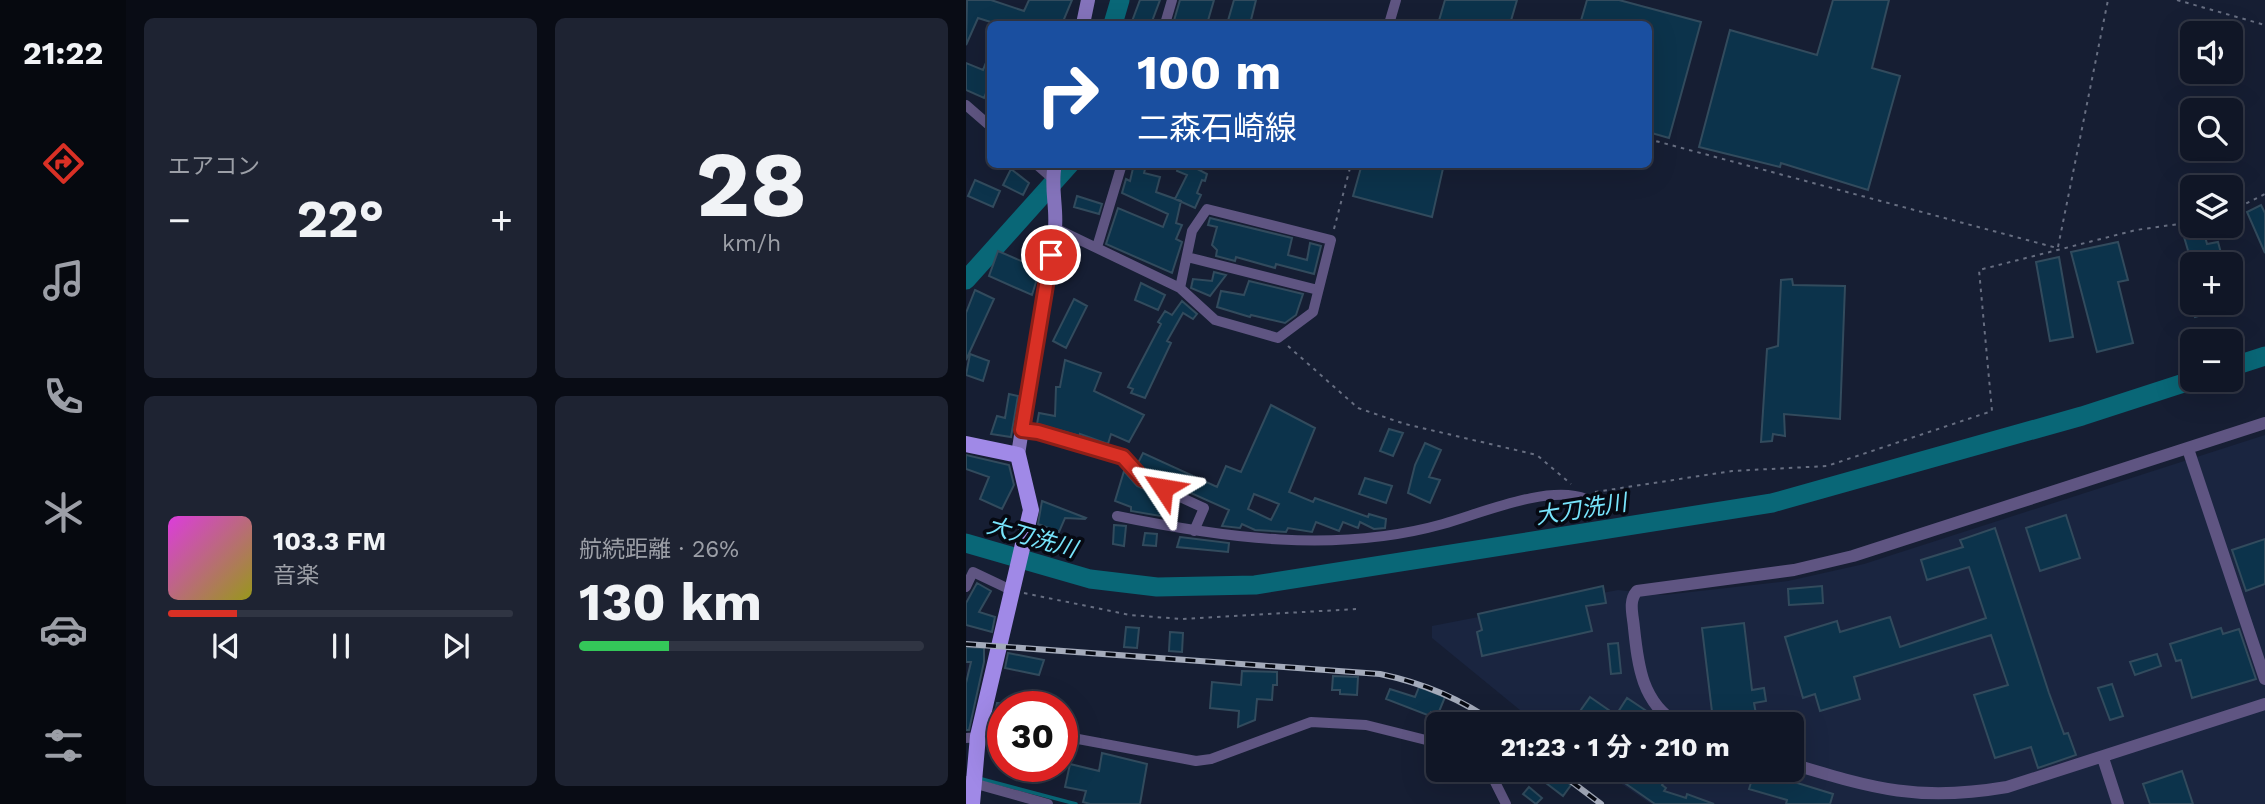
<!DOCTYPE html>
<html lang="ja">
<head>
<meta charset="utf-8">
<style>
	body { margin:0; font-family:"Work Sans","Noto Sans JP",sans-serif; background:#1e2332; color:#f1f3f6; height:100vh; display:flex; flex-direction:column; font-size:26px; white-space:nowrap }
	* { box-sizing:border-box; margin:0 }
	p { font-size:23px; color:#9c9fa7 }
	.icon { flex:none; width:38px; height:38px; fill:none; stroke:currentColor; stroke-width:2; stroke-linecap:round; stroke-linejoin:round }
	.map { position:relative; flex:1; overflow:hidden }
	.details { display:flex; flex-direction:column; gap:18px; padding:18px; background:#090c15; width:840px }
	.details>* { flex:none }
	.banner { position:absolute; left:21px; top:21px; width:665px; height:147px; border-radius:10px; box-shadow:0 7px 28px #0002,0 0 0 2px #303543; background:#1a4fa0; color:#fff; overflow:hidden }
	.buttons { position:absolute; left:1214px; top:21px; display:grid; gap:14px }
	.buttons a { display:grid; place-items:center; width:63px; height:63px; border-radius:10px; background:#101626; box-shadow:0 7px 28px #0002,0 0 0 2px #303543; font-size:35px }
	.speed { position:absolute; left:21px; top:691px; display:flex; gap:14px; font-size:35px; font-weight:700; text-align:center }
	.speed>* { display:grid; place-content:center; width:91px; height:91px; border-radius:50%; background:#101626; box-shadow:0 7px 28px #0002,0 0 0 2px #303543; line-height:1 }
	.speed .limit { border:10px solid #d22; background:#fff; color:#111 }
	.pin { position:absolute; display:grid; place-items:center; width:60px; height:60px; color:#fff; margin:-30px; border:4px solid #fff; border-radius:50%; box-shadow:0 2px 7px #0007 }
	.me { position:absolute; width:77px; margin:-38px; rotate:303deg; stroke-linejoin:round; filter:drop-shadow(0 0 5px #0008) }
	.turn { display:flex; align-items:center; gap:24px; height:147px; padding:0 35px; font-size:32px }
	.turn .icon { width:91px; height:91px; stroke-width:2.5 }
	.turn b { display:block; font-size:49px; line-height:60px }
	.big { font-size:52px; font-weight:700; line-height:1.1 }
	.details .widget { flex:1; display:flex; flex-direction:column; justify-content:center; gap:10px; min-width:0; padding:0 24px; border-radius:10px; background:#1e2332 }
	.details .dial { align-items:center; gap:0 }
	.dial b { font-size:91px; line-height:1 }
	.song { display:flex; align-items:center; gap:21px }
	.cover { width:84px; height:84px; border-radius:10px; background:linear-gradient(135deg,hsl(300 70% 55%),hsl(60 70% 35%)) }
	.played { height:7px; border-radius:4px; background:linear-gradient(90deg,#d93025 20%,#303543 20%) }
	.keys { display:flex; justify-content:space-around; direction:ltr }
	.heat { display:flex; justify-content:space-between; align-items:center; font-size:38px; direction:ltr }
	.charge { height:10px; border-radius:5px; background:linear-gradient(90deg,#34c759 26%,#303543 0) }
	.details .tiles { flex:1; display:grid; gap:18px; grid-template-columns:repeat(2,1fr) }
	.trip { position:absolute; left:460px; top:712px; width:378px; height:70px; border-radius:10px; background:#101626; box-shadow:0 7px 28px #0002,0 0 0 2px #303543; font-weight:700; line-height:70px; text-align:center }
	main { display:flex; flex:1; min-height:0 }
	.tab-bar { display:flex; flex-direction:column; width:126px; justify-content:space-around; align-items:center; background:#06090f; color:#9c9fa7 }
	.tab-bar .icon { width:49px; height:49px }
	.tab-bar .active { color:#d93025 }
	.tab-bar b { font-size:32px; color:#f1f3f6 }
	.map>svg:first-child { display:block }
</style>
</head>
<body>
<main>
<nav class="tab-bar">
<b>21:22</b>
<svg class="icon active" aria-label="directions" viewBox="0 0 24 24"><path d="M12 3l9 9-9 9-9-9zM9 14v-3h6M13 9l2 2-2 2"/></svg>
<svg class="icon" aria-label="music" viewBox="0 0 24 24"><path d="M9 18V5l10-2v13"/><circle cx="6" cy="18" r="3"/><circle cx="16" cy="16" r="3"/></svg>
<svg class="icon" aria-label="phone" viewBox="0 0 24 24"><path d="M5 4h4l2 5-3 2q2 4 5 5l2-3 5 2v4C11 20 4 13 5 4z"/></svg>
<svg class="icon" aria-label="climate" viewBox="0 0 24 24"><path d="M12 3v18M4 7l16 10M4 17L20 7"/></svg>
<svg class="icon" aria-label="car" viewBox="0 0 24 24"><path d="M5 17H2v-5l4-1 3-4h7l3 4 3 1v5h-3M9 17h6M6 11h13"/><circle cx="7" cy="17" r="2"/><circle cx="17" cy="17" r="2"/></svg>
<svg class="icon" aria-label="filters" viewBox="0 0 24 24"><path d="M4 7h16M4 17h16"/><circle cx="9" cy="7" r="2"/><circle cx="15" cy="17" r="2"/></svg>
</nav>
<section class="details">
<div class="tiles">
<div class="widget"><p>エアコン</p>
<div class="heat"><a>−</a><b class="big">22°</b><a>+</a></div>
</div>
<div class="widget dial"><b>28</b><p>km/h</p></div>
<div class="widget">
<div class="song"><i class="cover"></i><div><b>103.3 FM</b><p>音楽</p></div></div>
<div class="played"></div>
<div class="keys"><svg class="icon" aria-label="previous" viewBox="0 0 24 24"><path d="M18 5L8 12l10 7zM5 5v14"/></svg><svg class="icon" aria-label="pause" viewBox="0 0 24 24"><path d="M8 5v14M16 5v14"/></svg><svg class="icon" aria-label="next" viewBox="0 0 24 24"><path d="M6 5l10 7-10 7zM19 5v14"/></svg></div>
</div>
<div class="widget"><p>航続距離 · 26%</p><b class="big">130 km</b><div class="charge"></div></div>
</div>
</section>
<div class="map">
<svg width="1299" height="804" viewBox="0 0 1299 804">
	<rect width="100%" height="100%" fill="#161e33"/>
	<path fill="#1a2540" d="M1299,435V804H685L635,770H826V724H571L466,638V626L652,590L698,595L822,581L898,564Z"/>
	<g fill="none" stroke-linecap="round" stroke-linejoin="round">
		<path stroke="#096777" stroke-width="3.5" d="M12,778L110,804"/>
		<path stroke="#096777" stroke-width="19" d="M147,24L154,0
			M0,280L104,164
			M1265,367L1299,356
			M0,543L124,579L191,587L289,585L806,503L1116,416L1227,380"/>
	</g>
	<path fill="#0c334b" stroke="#324b5d" stroke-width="2" fill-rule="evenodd" d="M1,0H25L58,11L63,0H106L96,24H31L12,18L0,45Z
		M174,0H194L185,24H165Z
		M214,0H248L241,24H207Z
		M268,0H290L284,24H261Z
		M479,0H551L544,24H472Z
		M621,0H653L735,22L703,138L682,132V24H614Z
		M867,0H923L906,68L934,76L902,190L815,163L814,167L733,147L764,30L851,55Z
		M24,53V83L18,98L0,90V63L17,70Z
		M168,164L180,166L178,173L194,177L190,192L215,201L210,223L216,225L210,239L216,242L206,273L140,244L152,208L197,227L202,214L156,193L160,179L164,181Z
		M213,164H222L241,174L239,181L236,180L231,193L235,195L229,208L209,199L221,175L211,171Z
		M396,164H478L466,217L387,196Z
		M45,169L63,183L57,195L37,185Z
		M9,180L34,191L27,207L2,196Z
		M111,196L136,204L133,214L108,207Z
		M1295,205L1299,213V253L1281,212Z
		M244,218L326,238L322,255L341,260L344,243L355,246L348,274L310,264L309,268L270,257L269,261L250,256L251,250L246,245L251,227L242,225Z
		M1225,228L1226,231L1237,229L1241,244L1252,242L1258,264H1227V299H1224L1215,267L1226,264L1216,230Z
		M1152,242L1162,280L1152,282L1167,343L1131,352L1105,252Z
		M32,251L74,269L66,295L23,276Z
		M1093,257L1107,337L1084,341L1070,262Z
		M248,272L260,275L244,296L225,288L227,279L246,281Z
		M826,279L827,285L879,286L874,419L818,414L819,436L807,434L806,441L795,442L801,349L812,346L815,280Z
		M283,281L337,294L330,315L319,323L285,315L284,317L251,307L255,291L278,295Z
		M175,283L199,295L192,310L169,300Z
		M9,290L28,299L0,360V313Z
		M108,299L121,306L100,348L87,341Z
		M216,301L231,314L227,319L217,313L201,341L205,343L179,398L165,393L167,389L162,387L195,324L192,322L199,311L206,315Z
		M1225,303H1267V306L1229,317Z
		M4,354L23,361L17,381L0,375Z
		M99,360L135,373L128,391L178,415L163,442L145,434L142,444L114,434V436L71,424L73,413L89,416L90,387H94Z
		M43,394L52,396L45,437L25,434L31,416L39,418Z
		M305,405L349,428L323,492L347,502L349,498L402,517L403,514L420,519L419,528L408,529L394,522L392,528L377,522L373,531L350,522L346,532L322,528L320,532L289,530L276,524L274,528L256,526L263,510L180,473L172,463L177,453L251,487L260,466L275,472ZM288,494L313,504L305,520L282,509Z
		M423,429L437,433L427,456L414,451Z
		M459,443L475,450L463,477L474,480L464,503L442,493L449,465Z
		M0,455L43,465L48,485L36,509L14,499L23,477L0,469Z
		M158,471L171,486L196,497L194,502L210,509L206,518L165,511V507L149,501Z
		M399,478L426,486L420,503L393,494Z
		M76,501L120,518L119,519L99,518L93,532L72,524Z
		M1100,515L1114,558L1074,571L1060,528Z
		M148,525L160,526L158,546L147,544Z
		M1029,528L1083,693L1098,734L1102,733L1110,755L1072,768L1065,747L1029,758L1008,695L1042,685L1025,635L888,677L894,699L854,711L849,694L837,698L819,637L871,621L874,632L924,617L934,647L1020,618L1003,567L961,580L955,560L997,547L994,540Z
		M179,533L191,534L190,546L177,545Z
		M214,537L263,543L262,552L211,547Z
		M1299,539V584L1280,591L1266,550Z
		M11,583L25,591L13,612L29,617L26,632L0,625V603Z
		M637,586L640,603L620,606L626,631L516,656L511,632L516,630L512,614Z
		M856,586L857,603L823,605L822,589Z
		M778,623L786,690L798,688L800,701L788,703L790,714L747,720L736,628Z
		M160,627L173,628L171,648L158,647Z
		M1255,628L1257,634L1273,629L1290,679L1226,698L1215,660L1210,661L1204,644Z
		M204,632L217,633L216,652L203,651Z
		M652,643L655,673L645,674L642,644Z
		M0,647L18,648V662L3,730H0V683L5,662H0Z
		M42,653L78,660L73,675L39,668Z
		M1191,654L1195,666L1169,675L1164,662Z
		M276,671L311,672V685H307L306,700L291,699L289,720L272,727L273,711L244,708L246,682L275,685Z
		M367,676L392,677L391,695L374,694V690H366Z
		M1146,684L1157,716L1144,720L1132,688Z
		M453,687L479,697L472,714L465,712L464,716L420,699L424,689L449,697Z
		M624,697L650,715L661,698L688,716L683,724H605Z
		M31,703H37V722L27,723Z
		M136,753L181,764L174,804H124L117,802L120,791L99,787L104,764L133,771Z
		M640,770H707L696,785L700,788L698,791L720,798L721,794L748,804H689Z
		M789,770L867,794L864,804H820L821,800L783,789Z
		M1216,771L1227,804H1184L1177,784Z
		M588,773L605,785L597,796L580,783Z
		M563,787L576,798L570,804L557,794Z"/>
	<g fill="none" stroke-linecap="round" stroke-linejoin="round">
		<path stroke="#676e81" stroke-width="2" stroke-dasharray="3.5 5" stroke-linecap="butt" d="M1211,0L1299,25
			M682,139L1091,248
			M1265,211L1299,194
			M368,229L385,164
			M1092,247L1142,0
			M322,346L392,408L439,424L571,455L605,484
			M629,492L766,471L861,466L1026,411L1013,270L1170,230L1227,222
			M58,593L164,615L215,619L390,609"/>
		<path stroke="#5f5582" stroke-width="10" d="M199,24L206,0
			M423,24L430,0
			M0,105L24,126
			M70,164L86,178
			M89,228L214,288L249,320L312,338L347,312L365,240L241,209L226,231L214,288
			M131,247L156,164
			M221,257L352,290
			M56,430L72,432L157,457L175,479L238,508L228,531
			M151,516C258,538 370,554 477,524C516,513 583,484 620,499
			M0,587L7,572L45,590
			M96,736L230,761L245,759L345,722L400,725L472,743
			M0,738L37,735
			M523,770L540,804
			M0,781L82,804"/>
		<path stroke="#5f5582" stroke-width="12" d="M1222,449L1299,679
			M712,724C676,703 672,666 668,628C667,615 662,601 671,591L828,570L887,556L1299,423
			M1137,758L1152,804
			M826,764C909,789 953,802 1041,787L1299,704"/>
		<path stroke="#8473bb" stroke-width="14" d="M117,24L122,0
			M52,455C63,379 81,304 89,228C91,206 84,186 89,164"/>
		<path stroke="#a089e7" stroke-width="16" d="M0,444L52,455L65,510L12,736L6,804"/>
		<defs>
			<path id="rail" d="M0,644L414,674C457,683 494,698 530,724
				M590,770L635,804"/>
		</defs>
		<use href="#rail" stroke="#a4abbb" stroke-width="6"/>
		<use href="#rail" stroke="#060912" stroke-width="3.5" stroke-dasharray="10" stroke-linecap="butt"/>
	</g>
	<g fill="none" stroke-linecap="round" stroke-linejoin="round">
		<defs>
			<path id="route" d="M85,255L56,430L72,432L157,457L176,478L197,488"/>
		</defs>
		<use href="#route" stroke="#8d1f18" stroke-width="18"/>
		<use href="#route" stroke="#d93025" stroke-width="12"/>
	</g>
	<g text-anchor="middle" stroke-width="7" stroke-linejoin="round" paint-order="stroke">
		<g font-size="23" font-style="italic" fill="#78e5fc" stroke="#060912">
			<text transform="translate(615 509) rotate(-9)" y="8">大刀洗川</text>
			<text transform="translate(66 537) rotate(16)" y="8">大刀洗川</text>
		</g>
	</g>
</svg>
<div class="buttons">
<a><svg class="icon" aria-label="sound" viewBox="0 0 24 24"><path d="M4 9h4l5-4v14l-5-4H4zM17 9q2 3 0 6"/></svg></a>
<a><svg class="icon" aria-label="search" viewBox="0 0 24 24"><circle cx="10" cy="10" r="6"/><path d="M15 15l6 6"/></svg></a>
<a><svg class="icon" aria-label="layers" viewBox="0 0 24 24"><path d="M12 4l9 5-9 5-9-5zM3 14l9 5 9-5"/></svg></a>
<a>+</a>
<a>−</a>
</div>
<div class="speed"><div class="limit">30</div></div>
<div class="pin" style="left:85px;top:255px;background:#d93025"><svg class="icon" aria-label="arrive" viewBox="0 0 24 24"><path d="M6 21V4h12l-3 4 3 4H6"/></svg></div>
<svg class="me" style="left:197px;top:488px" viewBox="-20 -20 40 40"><path d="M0-17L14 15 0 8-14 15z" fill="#d93025" stroke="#fff" stroke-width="4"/></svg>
<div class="trip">21:23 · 1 分 · 210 m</div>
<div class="banner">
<div class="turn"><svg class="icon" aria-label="right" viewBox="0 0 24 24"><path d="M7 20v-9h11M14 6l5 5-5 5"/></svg><div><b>100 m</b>二森石崎線</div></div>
</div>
</div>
</main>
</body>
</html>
